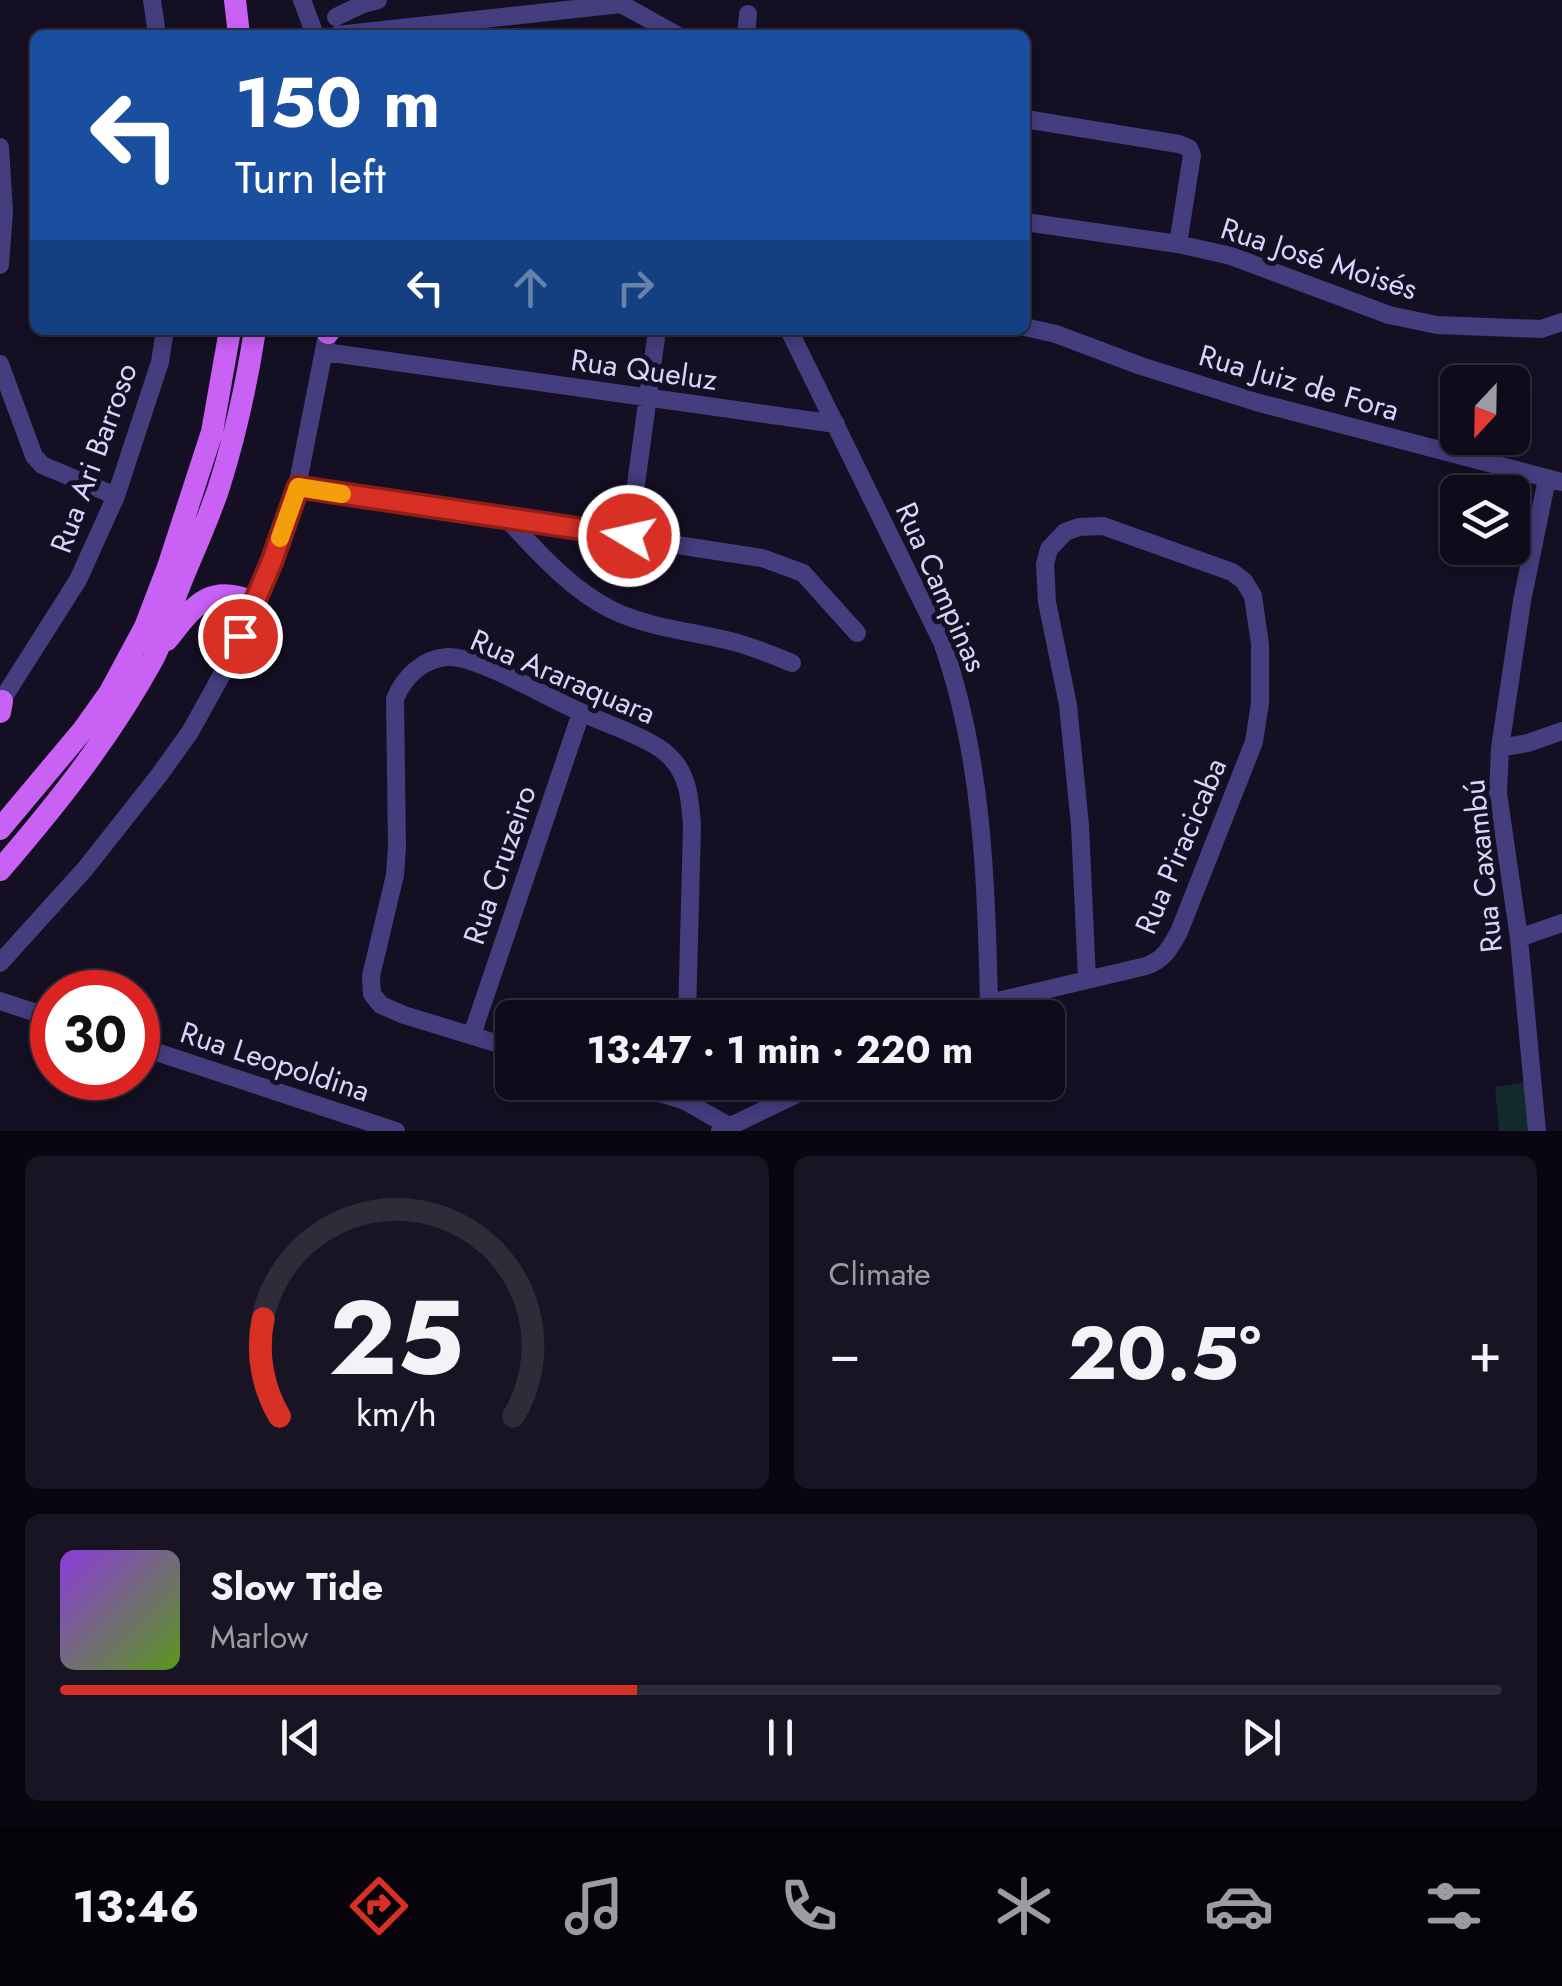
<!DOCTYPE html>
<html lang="en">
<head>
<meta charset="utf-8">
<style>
	body { margin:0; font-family:Jost,sans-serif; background:#181423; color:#f1f3f6; height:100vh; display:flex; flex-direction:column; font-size:38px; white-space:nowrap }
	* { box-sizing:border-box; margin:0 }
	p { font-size:32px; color:#9b9ba2 }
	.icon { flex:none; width:55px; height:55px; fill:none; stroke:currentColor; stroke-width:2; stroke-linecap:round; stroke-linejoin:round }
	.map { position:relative; height:1131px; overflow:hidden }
	.details { display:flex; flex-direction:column; gap:25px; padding:25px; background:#08060e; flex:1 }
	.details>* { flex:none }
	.hud { position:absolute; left:30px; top:30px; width:1000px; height:305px; border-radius:15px; box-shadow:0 5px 15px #0003,0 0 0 2px #2f2b39; background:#1a4fa0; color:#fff; overflow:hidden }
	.needle { width:65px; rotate:202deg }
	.fabs { position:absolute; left:1440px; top:365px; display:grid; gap:20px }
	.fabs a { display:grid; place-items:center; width:90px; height:90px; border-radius:15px; background:#0f0b1a; box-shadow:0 5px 15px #0003,0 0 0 2px #2f2b39; font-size:50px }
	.speed { position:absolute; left:30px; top:970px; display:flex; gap:20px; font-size:50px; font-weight:700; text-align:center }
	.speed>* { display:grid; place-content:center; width:130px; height:130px; border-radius:50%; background:#0f0b1a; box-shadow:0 5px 15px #0003,0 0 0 2px #2f2b39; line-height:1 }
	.speed .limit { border:15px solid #d22; background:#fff; color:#111 }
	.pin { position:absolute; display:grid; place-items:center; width:85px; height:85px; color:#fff; margin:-42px; border:5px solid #fff; border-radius:50%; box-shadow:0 2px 10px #0007 }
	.me { position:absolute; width:110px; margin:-55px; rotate:279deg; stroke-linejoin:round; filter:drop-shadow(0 0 8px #0008) }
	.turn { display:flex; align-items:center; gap:35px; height:210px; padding:0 40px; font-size:45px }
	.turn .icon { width:130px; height:130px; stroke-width:2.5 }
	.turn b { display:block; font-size:70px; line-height:85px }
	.lanes { display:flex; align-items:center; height:95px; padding:0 40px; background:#0003; justify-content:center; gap:50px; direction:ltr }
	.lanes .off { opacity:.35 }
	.big { font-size:75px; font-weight:700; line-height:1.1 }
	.details .widget { flex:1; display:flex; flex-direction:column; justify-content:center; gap:15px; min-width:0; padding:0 35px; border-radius:15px; background:#181423 }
	.details .dial { align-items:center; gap:0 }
	.dial svg { height:260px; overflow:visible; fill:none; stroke:#2f2b39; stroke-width:7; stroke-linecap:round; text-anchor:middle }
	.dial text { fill:#f1f3f6; stroke:none }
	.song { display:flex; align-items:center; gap:30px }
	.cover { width:120px; height:120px; border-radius:15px; background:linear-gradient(135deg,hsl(270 70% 55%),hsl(90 70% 35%)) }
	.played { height:10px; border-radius:5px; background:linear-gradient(90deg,#d93025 40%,#2f2b39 40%) }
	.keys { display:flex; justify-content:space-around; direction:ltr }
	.heat { display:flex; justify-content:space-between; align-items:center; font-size:55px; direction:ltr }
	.details .tiles { flex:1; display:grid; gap:25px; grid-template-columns:1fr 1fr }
	.widget:last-child { grid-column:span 2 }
	.trip { position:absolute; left:495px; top:1000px; width:570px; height:100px; border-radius:15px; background:#0f0b1a; box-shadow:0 5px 15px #0003,0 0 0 2px #2f2b39; font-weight:700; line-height:100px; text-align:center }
	.dock { display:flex; height:160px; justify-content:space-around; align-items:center; background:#06040a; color:#9b9ba2 }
	.dock .icon { width:70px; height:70px }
	.dock .on { color:#d93025 }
	.dock b { font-size:45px; color:#f1f3f6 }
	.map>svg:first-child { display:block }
</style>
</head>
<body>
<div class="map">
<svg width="1562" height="1131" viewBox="0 0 1562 1131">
	<rect width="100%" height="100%" fill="#140f22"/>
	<path fill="#122a2b" d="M1528,1082L1532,1131H1499L1495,1087Z"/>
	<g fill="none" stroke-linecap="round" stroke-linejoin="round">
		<path stroke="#443d7e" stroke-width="18" d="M152,0L157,35
			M302,0L315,35
			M336,17L363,4L378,0
			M337,35L621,4L677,35
			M746,35L748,14
			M1025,119L1179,144L1189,148L1192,155L1178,244
			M0,147L4,211L0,265
			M1025,222L1178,244L1231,256L1389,315L1437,325L1541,329L1562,322
			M1025,327L1056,334L1141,366L1256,402L1562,482
			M789,330L942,642C983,758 986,881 989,1003
			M325,352L836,424
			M0,364L34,456L42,465L116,496
			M297,487L762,558L803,573L857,633
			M506,518C538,552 570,589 612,610C647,627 688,631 726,640C749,645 770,654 792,663
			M629,536L657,330
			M0,703L78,580L116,496L160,362L165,330
			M1500,748L1528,743L1562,731
			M1519,938L1562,923
			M0,963L85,869L160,774L190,732L225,669L273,561L297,487L328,330
			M0,1001L52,1018
			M958,1018L989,1003L1146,966C1164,960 1170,948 1179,932L1254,742L1260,703V644L1253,596L1244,581L1232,572L1103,526L1079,527L1065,532L1049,549L1045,564L1047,602L1068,705L1080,825L1087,979
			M472,1035L581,713
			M138,1046L396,1131
			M512,1048L404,1015L381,1005L372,994L371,976L395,875L397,847L395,699C404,677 422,659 447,657C477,655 551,700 583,713C604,723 627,730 647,741C655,745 666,752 672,759C689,777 690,802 692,825L687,1018
			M624,1082L685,1101L729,1126
			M720,1131L822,1082
			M1537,1131L1519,938L1498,793L1500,748L1522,601L1547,479"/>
		<path stroke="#c961f5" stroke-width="22" d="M235,0L239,35
			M327,330L328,333
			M167,640C194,606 209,582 255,603
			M0,712L2,701
			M0,829L83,730L110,692L145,627L168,567L212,432L230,330
			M0,870C57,804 111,736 153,659C165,637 169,610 179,587C192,554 208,521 219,487C235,437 247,382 255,330"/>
	</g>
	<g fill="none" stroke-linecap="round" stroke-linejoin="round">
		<defs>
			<path id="route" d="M240,636L272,561L298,487L629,536"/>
		</defs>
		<use href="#route" stroke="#8d1f18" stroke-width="25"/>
		<use href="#route" stroke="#d93025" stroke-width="18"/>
		<path stroke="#f59e0b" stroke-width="18" d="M280,538L298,487L342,494"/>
	</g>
	<g text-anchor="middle" stroke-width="10" stroke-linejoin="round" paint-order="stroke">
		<g font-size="30" fill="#dad3fc" stroke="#140f22">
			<text transform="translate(1319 259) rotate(18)" y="10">Rua José Moisés</text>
			<text transform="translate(644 370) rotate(8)" y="10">Rua Queluz</text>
			<text transform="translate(1299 383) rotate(16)" y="10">Rua Juiz de Fora</text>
			<text transform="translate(94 458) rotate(-70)" y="10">Rua Ari Barroso</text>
			<text transform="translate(941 587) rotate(66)" y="10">Rua Campinas</text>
			<text transform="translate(563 677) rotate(23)" y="10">Rua Araraquara</text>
			<text transform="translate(1181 846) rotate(-67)" y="10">Rua Piracicaba</text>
			<text transform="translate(500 865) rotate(-71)" y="10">Rua Cruzeiro</text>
			<text transform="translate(1483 866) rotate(-96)" y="10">Rua Caxambú</text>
			<text transform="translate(275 1062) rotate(18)" y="10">Rua Leopoldina</text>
		</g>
	</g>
</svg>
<div class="fabs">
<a><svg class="needle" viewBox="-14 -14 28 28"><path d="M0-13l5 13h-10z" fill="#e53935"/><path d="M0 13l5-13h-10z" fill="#9b9ba2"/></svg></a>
<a><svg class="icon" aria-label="layers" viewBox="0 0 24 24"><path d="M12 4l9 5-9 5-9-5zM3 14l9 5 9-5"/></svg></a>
</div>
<div class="speed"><div class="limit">30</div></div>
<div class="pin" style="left:240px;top:636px;background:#d93025"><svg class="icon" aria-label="arrive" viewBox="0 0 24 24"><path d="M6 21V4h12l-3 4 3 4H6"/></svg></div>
<svg class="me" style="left:629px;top:536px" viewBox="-20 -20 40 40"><circle r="17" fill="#d93025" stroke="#fff" stroke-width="3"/><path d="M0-11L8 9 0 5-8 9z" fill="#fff"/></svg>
<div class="trip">13:47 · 1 min · 220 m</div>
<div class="hud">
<div class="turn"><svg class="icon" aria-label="left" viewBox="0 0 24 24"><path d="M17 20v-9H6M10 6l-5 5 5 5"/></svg><div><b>150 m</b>Turn left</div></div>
<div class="lanes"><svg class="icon" aria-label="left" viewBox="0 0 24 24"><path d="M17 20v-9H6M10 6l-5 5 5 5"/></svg><svg class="icon off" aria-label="ahead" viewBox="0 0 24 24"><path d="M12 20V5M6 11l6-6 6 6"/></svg><svg class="icon off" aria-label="right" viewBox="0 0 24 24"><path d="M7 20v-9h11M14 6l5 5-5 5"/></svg></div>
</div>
</div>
<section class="details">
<div class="tiles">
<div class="widget dial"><svg viewBox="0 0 100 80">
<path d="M14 69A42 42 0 1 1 86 69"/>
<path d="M14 69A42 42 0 0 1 9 39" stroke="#d93025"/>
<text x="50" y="56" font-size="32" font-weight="700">25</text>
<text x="50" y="72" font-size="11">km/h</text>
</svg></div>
<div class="widget"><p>Climate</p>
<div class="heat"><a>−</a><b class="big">20.5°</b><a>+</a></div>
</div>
<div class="widget">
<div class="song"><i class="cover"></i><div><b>Slow Tide</b><p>Marlow</p></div></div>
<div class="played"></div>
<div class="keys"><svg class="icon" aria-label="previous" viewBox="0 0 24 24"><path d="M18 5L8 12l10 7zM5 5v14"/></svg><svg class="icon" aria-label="pause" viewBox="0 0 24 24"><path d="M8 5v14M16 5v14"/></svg><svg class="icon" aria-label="next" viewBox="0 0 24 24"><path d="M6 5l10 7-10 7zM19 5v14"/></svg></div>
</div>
</div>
</section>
<nav class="dock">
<b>13:46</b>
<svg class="icon on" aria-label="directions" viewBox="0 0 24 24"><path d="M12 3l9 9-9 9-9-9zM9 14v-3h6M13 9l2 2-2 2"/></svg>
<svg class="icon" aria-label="music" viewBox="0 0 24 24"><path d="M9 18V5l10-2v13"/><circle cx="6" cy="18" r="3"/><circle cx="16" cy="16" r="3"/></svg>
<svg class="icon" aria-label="phone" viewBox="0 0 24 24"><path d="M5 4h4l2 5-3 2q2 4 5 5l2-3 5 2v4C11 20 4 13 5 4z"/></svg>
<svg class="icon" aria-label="climate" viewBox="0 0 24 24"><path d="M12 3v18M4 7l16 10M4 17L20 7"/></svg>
<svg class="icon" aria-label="car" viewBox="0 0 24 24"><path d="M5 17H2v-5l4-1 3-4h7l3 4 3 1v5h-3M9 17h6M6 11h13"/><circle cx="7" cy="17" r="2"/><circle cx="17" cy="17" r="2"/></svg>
<svg class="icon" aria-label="filters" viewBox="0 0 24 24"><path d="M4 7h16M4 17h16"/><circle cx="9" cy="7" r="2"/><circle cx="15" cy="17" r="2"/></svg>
</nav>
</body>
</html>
